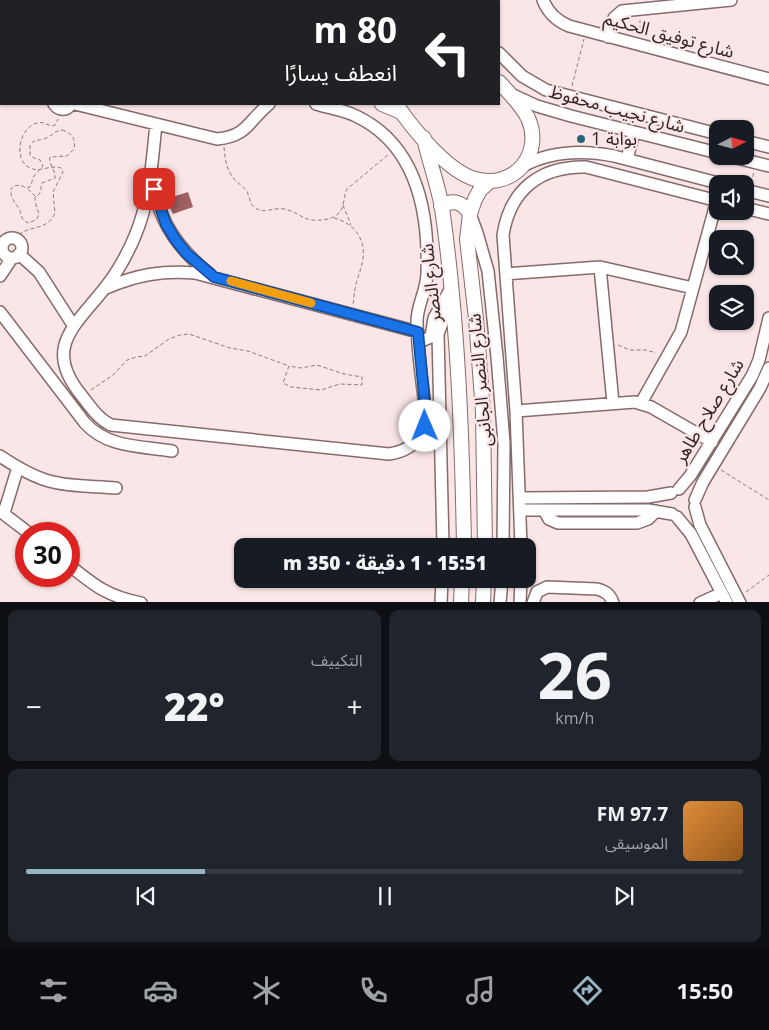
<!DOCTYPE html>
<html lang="ar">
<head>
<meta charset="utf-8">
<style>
	body { margin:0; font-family:"Open Sans","Noto Sans Arabic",sans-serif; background:#20242c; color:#f1f3f6; direction:rtl; height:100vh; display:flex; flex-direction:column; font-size:19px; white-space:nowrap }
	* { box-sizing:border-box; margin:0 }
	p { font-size:16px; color:#9ea1a6 }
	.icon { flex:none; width:28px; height:28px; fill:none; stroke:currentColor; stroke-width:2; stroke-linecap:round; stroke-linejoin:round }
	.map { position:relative; height:602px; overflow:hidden; direction:ltr }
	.panel { display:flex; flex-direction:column; gap:8px; padding:8px; background:#0d0f14; flex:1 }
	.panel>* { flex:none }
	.hud { position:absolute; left:0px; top:0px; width:500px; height:105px; box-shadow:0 1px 4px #0004; direction:rtl; background:#202124; color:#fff; overflow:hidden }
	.needle { width:32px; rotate:84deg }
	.buttons { position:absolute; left:709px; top:120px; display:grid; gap:10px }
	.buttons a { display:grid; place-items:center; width:45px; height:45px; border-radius:10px; background:#171b24; box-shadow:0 1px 4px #0004; font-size:25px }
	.speed { position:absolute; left:15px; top:522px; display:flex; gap:10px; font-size:25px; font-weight:700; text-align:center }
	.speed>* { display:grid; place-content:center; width:65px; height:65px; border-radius:50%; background:#171b24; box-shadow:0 1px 4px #0004; line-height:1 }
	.speed .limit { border:8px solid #d22; background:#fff; color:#111 }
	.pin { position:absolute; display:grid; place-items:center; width:42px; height:42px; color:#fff; margin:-21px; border-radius:10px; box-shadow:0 2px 8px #0006 }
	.me { position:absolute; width:55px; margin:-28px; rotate:359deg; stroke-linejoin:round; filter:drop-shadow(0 0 4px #0008) }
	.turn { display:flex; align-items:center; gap:18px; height:105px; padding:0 20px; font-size:22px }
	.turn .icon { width:65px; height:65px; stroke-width:2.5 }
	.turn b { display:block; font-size:35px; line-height:42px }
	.big { font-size:38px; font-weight:800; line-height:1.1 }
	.panel .card { flex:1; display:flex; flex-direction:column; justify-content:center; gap:8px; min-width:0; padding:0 18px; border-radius:10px; background:#20242c }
	.panel .dial { align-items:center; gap:0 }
	.dial b { font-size:65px; line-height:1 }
	.song { display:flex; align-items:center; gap:15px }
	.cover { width:60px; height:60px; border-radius:8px; background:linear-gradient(135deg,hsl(30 70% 55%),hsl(30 70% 35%)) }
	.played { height:5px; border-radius:2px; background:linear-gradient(90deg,#97b4c0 25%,#363941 25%) }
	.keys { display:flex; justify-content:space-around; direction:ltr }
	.heat { display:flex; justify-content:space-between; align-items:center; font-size:28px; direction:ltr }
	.panel .tiles { flex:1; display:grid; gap:8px; grid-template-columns:1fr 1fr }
	.card:last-child { grid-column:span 2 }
	.trip { position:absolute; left:234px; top:538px; width:302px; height:50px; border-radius:10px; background:#171b24; box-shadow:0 1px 4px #0004; font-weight:800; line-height:50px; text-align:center; direction:rtl }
	.tab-bar { display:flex; height:80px; justify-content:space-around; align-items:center; background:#090b0e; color:#9ea1a6 }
	.tab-bar .icon { width:35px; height:35px }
	.tab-bar .on { color:#97b4c0 }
	.tab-bar b { font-size:22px; color:#f1f3f6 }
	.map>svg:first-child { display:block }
</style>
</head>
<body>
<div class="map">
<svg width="769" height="603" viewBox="0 0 769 603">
	<rect width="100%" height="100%" fill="#fbe6e7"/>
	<path fill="#9f6063" d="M188,192L193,207L173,214L166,199Z"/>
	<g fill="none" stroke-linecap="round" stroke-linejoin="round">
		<defs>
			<path id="minor" d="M191,0L195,1
				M476,0V1
				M543,0C548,13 557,21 569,26L769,79
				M231,1V0
				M250,1L251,0
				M0,22H1
				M608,37L614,18L622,11L731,0
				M499,53L522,76L546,90L718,134
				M0,84H1
				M513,95L537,106L571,116L718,153
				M54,104C59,111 67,111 71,104
				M75,104L217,139C248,136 248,121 269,104
				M156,124C152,162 150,201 135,236C127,255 117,273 104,289C75,326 42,348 82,396C90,406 98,419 111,425L389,454C411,451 424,438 426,416C423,386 417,352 417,321C417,305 427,290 427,273C429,213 417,145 356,116C344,110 329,108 316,104
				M745,141L769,147
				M729,156L769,166
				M627,159L634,133
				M523,166C551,151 583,150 614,156L722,184
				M153,182C158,221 180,251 210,274
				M745,190L769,196
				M745,208L769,214
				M470,214L477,233L488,271L497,357L504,443L503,546
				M2 248a10 10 0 1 1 20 0a10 10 0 1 1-20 0Z
				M19,254L39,272L73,325
				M600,267L613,403
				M506,274L600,267L693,288
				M0,276L12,258
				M106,288C136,275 163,270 195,273L418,332
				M0,312L85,423C107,448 142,446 172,451
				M419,342L431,337L434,318L450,290
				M641,403L681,332L717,200
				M516,411L635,402L651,407L712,442
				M0,456C15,466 31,476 49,481C70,487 94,486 116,488
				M679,489L690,476L752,376L759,360L769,318
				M520,498L648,497L671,493
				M695,500L703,482L760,388L769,368
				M695,507L700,525L740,603
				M521,510H648L672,514
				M544,510L549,519L558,523H637L648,519L656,511
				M0,511L30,534
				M4,513L18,467
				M677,517L691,534L727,603
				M443,546L438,334L444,318L452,311
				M521,546L516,411L503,235C510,190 540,166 586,167L718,201
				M69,565C95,586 107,596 141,603
				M441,603L442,579
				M500,603L502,579
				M520,603L521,579
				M533,603L537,592L547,587L597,589C605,591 610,594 613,603
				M700,603L722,593"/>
			<path id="major" d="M1,0L2,1
				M115,0L120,1
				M458,0V1
				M178,1V0
				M433,1V0
				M382,104L401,112
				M396,104C412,128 447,171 475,179C514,190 544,154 528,118C521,104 509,93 499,82
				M424,138C429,161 438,185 442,208C458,320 462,434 464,546
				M441,206C453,199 463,202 470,214
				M485,546L483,412L476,319L467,239L470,214L475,199L480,190L490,181
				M461,603L462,579
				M483,603L484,579"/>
		</defs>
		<use href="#minor" stroke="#876a6a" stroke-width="14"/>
		<use href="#major" stroke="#876a6a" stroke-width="16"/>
		<path stroke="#8c7b7c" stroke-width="1" stroke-dasharray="4 2.5" stroke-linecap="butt" d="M640,36V20
			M572,86L584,39
			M62,130C72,133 76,139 74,149L67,156L50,157C48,164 56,170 55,178L42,183L40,193L35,198V202L39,214L37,219L29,223C19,220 23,214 18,207C11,199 4,182 23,186L25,188L30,187L34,176L43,166L40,160L34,158L30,155V145C34,139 38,141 44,139C51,137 54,131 62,130Z
			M608,144L610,136
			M224,147C225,159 226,169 234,179C238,183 242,186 246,190C250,196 249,203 254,207C263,215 273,207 284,209C303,213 302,224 328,219C331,218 335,217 338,214C345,208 343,197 347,189L389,154
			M751,183L754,172
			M28,189L36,197
			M343,205L351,225
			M334,218C352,222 366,238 363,258C362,268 357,278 355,289C354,294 354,299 353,304
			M14,239C28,223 46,233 55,213L53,192L63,172L61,168C51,164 40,173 30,168C12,159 20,127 37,123C43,121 46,125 52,126L55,125L58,119
			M618,345L630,350H646L656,353
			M91,390L113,375L127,360L136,357L145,356L169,339L180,335L189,334L230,348L248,351L289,366L283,383L291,387L321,390L340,384L362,385V377L344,374L317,365L301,368L289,366
			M721,470L769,500
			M746,592L769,575"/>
		<use href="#minor" stroke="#fff" stroke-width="11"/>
		<use href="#major" stroke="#fff" stroke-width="14"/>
	</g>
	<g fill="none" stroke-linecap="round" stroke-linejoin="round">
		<defs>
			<path id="route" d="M154,189L166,224L175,239L186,253L214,277L418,332L426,416L425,426"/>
		</defs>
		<use href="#route" stroke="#114b97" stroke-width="12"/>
		<use href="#route" stroke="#1a73e8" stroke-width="9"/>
		<path stroke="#f59e0b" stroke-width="9" d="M231,281L311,303"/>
	</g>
	<circle fill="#2a667d" stroke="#fbe6e7" stroke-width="2" cx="581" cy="139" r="5"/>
	<g text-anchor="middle" stroke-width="4.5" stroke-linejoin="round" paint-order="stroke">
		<g font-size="18" fill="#302324" stroke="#fbe6e7">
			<text transform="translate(669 35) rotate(15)" y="6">شارع توفيق الحكيم</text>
			<text transform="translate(617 109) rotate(15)" y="6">شارع نجيب محفوظ</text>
			<text transform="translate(431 283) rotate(-96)" y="6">شارع النصر</text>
			<text transform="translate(480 380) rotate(-95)" y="6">شارع النصر الجانبى</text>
			<text transform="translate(709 411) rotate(-59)" y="6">شارع صلاح طاهر</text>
		</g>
		<g font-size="18" fill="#302324" stroke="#fbe6e7" text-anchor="start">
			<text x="591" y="145">بوابة 1</text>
		</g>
	</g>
</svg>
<div class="buttons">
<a><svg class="needle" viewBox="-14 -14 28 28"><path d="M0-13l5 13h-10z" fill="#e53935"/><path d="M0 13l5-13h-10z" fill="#9ea1a6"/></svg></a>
<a><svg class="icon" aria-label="sound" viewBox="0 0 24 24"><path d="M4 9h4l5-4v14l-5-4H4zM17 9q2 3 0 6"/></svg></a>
<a><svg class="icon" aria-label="search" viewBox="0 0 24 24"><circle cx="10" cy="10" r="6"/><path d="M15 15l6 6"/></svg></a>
<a><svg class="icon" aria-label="layers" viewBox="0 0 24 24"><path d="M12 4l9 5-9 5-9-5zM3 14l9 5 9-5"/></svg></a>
</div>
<div class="speed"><div class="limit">30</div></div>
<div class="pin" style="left:154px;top:189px;background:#d93025"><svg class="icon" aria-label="arrive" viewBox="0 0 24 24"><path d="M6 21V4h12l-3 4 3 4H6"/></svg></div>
<svg class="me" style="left:425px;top:426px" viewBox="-20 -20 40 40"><circle r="19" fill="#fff"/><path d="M0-13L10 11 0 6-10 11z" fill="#1a73e8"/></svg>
<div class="trip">15:51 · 1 دقيقة · 350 m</div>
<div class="hud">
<div class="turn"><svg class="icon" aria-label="left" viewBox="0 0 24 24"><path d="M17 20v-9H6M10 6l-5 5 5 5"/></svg><div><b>80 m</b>انعطف يسارًا</div></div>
</div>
</div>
<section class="panel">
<div class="tiles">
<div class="card dial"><b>26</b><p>km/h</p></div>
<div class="card"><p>التكييف</p>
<div class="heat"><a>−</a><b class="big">22°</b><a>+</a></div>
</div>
<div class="card">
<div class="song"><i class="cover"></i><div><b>97.7 FM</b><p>الموسيقى</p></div></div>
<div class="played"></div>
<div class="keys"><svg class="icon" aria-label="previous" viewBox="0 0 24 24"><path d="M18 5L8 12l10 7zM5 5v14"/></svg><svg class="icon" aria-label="pause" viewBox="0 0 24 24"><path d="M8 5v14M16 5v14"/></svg><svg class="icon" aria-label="next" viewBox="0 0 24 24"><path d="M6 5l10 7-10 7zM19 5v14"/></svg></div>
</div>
</div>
</section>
<nav class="tab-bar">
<b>15:50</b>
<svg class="icon on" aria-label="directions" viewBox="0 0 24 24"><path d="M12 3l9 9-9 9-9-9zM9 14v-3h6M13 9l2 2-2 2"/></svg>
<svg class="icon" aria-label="music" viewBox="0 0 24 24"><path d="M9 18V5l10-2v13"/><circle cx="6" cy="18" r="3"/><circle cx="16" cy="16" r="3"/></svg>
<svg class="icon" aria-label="phone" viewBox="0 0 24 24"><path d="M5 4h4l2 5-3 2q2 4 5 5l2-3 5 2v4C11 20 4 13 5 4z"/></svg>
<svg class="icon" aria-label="climate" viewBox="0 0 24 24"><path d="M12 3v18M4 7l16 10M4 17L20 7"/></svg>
<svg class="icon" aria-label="car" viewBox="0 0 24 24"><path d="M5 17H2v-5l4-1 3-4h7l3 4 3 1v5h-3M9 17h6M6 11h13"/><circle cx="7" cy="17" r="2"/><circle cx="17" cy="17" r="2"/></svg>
<svg class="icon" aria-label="filters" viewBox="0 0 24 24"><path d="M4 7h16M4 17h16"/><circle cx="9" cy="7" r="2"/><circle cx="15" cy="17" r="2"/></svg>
</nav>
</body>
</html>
